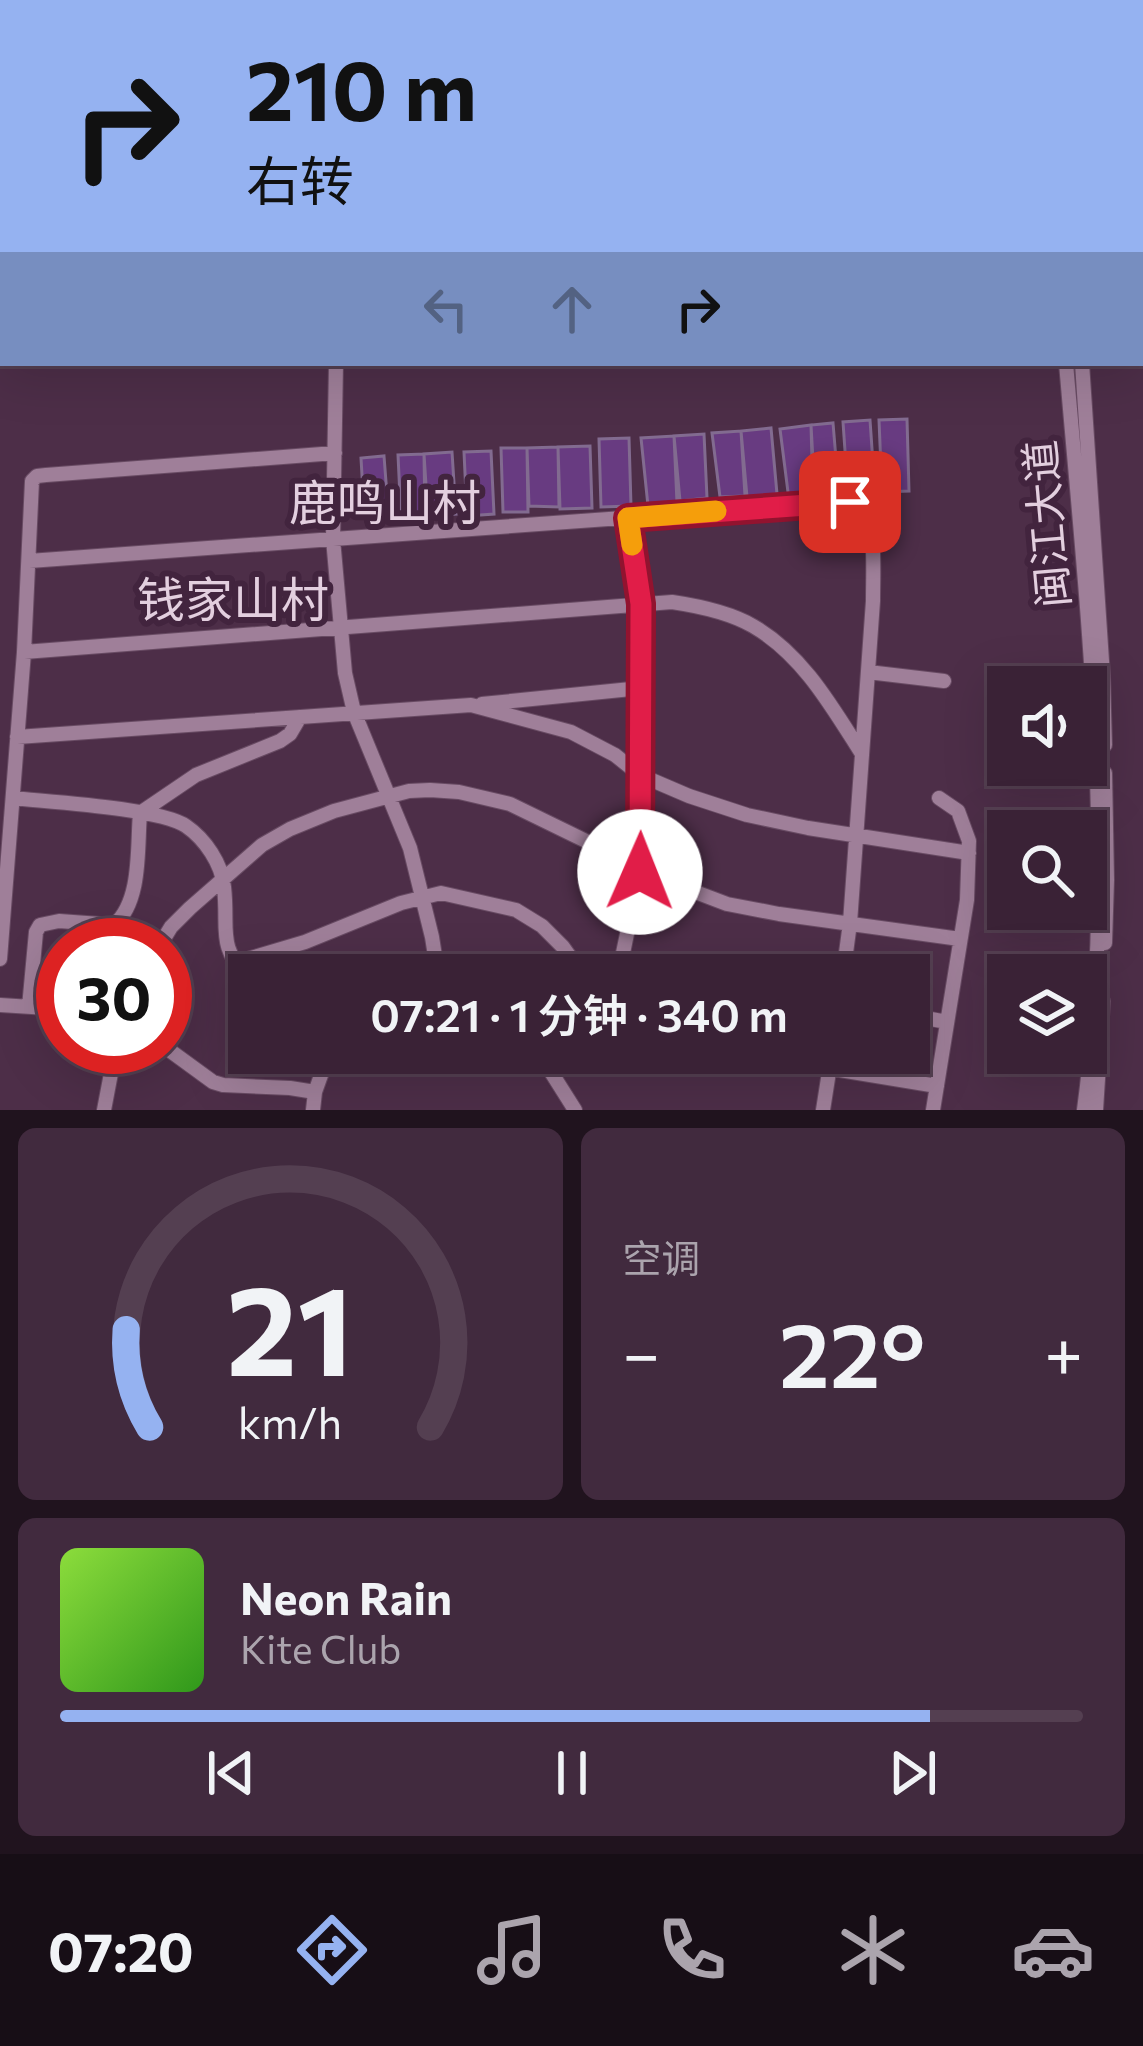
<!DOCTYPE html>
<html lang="zh">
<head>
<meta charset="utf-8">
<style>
	body { margin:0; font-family:Commissioner,"Noto Sans SC",sans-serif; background:#412a3e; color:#f1f3f6; height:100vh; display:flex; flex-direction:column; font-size:45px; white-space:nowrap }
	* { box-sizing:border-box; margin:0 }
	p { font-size:39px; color:#aba4ad }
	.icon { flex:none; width:66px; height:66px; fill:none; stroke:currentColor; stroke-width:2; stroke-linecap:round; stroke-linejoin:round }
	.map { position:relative; height:1110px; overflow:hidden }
	.side { display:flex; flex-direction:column; gap:18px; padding:18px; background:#20131e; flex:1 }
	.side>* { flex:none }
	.top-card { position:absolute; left:0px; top:0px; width:1143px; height:366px; box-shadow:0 12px 48px #0002,0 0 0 3px #543f51; background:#95b2f1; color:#111; overflow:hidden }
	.buttons { position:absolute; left:987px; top:666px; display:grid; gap:24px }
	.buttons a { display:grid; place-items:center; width:120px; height:120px; border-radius:0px; background:#3a2236; box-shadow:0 12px 48px #0002,0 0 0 3px #543f51; font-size:60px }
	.speed { position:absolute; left:36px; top:918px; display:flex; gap:24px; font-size:60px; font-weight:700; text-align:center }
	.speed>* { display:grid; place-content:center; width:156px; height:156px; border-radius:50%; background:#3a2236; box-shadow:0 12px 48px #0002,0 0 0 3px #543f51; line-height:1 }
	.speed .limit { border:18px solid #d22; background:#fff; color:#111 }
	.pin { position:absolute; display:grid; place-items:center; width:102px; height:102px; color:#fff; margin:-51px; border-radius:24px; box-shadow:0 6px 18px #0006 }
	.me { position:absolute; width:132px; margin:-66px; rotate:1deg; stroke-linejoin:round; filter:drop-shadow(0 0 9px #0008) }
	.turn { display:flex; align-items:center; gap:42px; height:252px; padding:0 48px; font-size:54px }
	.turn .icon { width:156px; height:156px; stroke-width:2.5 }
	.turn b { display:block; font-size:84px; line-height:102px }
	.lanes { display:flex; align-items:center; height:114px; padding:0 48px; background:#0003; justify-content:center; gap:60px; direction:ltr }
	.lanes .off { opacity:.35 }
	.big { font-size:90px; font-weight:600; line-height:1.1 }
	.side .card { flex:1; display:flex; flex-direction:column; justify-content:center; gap:18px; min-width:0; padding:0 42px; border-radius:18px; background:#412a3e }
	.side .dial { align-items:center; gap:0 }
	.dial svg { height:312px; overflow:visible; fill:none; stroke:#543f51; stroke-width:7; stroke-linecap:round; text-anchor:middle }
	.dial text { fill:#f1f3f6; stroke:none }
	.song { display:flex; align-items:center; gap:36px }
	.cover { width:144px; height:144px; border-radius:18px; background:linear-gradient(135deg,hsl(90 70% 55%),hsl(110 70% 35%)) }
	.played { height:12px; border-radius:6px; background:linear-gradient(90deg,#95b2f1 85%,#543f51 85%) }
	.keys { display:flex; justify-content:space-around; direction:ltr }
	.heat { display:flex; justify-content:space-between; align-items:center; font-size:66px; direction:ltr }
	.side .tiles { flex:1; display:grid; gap:18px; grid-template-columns:1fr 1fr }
	.card:last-child { grid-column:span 2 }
	.trip { position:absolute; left:228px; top:954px; width:702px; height:120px; border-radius:0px; background:#3a2236; box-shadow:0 12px 48px #0002,0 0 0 3px #543f51; font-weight:600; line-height:120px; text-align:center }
	.tab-bar { display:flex; height:192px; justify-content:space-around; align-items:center; background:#170e16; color:#aba4ad }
	.tab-bar .icon { width:84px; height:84px }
	.tab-bar .on { color:#95b2f1 }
	.tab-bar b { font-size:54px; color:#f1f3f6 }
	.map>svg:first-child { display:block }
</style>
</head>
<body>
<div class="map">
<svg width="1143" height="1110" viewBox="0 0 1143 1110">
	<rect width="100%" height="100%" fill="#4d2e48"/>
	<path fill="#683b81" stroke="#826b90" stroke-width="3" d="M907,419L909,491L882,492L879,420Z
		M870,420L875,492L848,494L843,422Z
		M833,423L839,495L815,496L811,425Z
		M811,425L813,496L789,500L780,429Z
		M771,428L777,494L747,497L741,431Z
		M741,431L745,496L720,497L712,433Z
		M704,434L707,498L680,501L674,436Z
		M674,436L677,503L648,506L641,438Z
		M629,438L631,506L601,507L599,439Z
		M590,446L592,508L560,509L558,447Z
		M558,447L559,507L529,506L527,448Z
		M501,448H527L528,512H503Z
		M491,451L494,514L467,516L464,452Z
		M452,452L456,514L428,516L424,454Z
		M424,454L425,517L401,518L398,455Z
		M384,456L388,508L364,510L361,458Z"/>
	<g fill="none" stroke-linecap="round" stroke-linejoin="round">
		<defs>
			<path id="minor" d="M173,0V3
				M449,0V3
				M526,0V3
				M921,3V0
				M0,225H3
				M336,363L333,539L345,673L354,712L410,848L432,937L438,975
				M1066,363C1087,610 1117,863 1084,1110
				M1082,363L1103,676L1105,745
				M29,561L858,501L864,503C876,532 873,569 873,601L850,923L843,975
				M24,652L672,602C699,606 729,612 753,626C803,655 832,707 862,754
				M868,672L944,681
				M482,704L641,688
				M17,737L471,705L571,732L615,755L640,775L689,796L747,815L808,828L969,853
				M13,798C50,802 159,808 186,826C205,839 222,864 224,887C229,931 216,943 249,981
				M1105,943L1107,880L1105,773
				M160,945L171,927L190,908L262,845L290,829L334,811L409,791L430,790L459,792L510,804L588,842L640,871L727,904L779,914L960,939
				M0,959L24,652L32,481L37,476L46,475L335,453
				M234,963L305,942L401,903L441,893L516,910L542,926L563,947L583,975
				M615,975L623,953L640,871L641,604L628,518
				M0,1005L63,1009
				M29,1007L36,932L40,925L59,921L114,925C142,901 137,847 140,813L196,775L280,741L290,734L300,717
				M909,1015L947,1022
				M165,1047L213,1082L223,1085L290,1088L315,1092
				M539,1053L575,1110
				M681,1053H686
				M714,1053L767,1058L937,1086
				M550,1070L568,1053
				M104,1110L116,1047
				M313,1110L315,1092L329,1053
				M823,1110L832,1053
				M933,1110L967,900L969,841L958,811L939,798
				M1096,1110L1103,1001"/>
			<path id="major" d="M1036,0V3
				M1050,0V3
				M1140,243L1143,242
				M1140,263H1143
				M0,327H3
				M0,350H3"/>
		</defs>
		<use href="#minor" stroke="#684b63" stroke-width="16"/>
		<use href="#major" stroke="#684b63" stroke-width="21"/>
		<use href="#minor" stroke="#9f7f99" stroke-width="14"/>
		<use href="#major" stroke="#fbc7f2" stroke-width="18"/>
	</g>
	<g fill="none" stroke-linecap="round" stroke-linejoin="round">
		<defs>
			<path id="route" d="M640,872L641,604L628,518L850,502"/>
		</defs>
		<use href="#route" stroke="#92132f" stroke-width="30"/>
		<use href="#route" stroke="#e11d48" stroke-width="21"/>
		<path stroke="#f59e0b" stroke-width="21" d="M632,545L628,518L716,511"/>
	</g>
	<g text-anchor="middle" stroke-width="12" stroke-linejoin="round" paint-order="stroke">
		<g font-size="42" fill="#e3cfdf" stroke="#42243e">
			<text transform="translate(1047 524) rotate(-95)" y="15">闽江大道</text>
		</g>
		<g font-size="48" fill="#e3cfdf" stroke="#42243e">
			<text x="385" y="520">鹿鸣山村</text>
			<text x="233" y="617">钱家山村</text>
		</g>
	</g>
</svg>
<div class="buttons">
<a><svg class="icon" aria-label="sound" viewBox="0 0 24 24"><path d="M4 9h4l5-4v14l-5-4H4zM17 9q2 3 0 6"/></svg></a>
<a><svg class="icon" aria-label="search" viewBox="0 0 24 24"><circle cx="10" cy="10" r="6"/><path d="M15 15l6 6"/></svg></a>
<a><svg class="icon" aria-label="layers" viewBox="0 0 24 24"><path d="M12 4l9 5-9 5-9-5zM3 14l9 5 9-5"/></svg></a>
</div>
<div class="speed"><div class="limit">30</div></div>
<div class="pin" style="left:850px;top:502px;background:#d93025"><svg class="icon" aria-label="arrive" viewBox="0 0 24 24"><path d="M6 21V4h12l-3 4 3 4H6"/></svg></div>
<svg class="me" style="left:640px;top:872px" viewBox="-20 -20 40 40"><circle r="19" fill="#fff"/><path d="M0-13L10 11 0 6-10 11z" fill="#e11d48"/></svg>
<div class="trip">07:21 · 1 分钟 · 340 m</div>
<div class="top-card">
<div class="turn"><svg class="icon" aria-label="right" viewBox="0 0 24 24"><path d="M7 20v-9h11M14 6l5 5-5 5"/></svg><div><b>210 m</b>右转</div></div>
<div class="lanes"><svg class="icon off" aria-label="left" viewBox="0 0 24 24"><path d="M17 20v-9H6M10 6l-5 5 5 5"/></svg><svg class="icon off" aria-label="ahead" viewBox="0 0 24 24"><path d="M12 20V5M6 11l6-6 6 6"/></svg><svg class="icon" aria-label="right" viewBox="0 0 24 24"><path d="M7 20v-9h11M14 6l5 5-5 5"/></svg></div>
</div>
</div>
<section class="side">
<div class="tiles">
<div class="card dial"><svg viewBox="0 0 100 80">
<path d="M14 69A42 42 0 1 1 86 69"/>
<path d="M14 69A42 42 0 0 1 8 44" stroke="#95b2f1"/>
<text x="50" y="56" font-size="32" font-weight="700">21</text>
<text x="50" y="72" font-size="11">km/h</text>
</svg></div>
<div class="card"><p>空调</p>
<div class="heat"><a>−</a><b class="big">22°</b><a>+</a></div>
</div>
<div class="card">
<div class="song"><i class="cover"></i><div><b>Neon Rain</b><p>Kite Club</p></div></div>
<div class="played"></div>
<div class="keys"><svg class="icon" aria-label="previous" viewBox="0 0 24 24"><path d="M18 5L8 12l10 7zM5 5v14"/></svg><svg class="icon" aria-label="pause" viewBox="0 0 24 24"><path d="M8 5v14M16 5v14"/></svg><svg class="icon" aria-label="next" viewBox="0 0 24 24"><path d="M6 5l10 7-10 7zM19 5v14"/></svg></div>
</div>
</div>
</section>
<nav class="tab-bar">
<b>07:20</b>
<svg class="icon on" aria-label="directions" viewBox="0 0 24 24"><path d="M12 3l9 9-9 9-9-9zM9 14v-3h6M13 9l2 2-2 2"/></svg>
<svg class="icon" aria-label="music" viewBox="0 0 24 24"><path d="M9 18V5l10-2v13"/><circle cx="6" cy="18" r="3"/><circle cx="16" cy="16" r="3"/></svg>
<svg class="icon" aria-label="phone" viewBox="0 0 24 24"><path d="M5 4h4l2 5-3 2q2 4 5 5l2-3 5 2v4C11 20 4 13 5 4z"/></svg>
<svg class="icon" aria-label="climate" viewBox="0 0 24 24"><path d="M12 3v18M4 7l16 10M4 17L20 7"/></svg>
<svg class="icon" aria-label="car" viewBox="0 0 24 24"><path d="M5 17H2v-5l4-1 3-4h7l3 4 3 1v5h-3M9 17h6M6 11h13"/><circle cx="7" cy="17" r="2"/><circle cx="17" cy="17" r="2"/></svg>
</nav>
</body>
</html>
